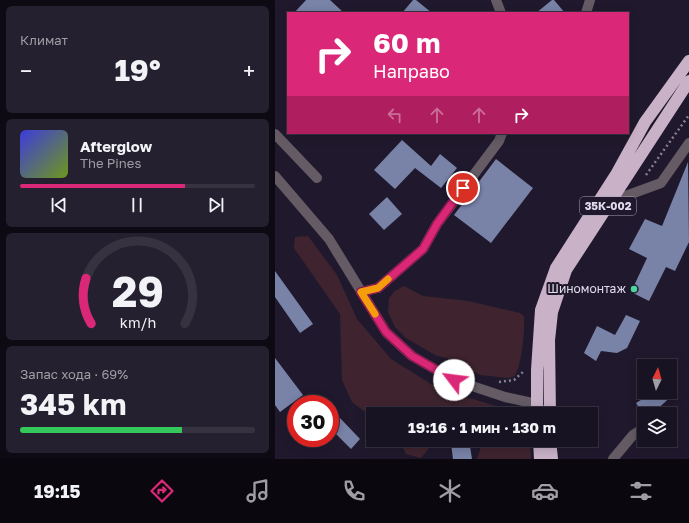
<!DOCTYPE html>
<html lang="ru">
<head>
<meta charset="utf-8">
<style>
	body { margin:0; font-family:"Golos Text",sans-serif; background:#25202f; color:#f1f3f6; height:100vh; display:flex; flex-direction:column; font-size:15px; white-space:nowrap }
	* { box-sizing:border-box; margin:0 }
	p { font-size:13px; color:#9f9ea5 }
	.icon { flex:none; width:22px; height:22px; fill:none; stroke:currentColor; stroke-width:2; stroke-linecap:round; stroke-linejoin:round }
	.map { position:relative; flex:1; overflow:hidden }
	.side { display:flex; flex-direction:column; gap:6px; padding:6px; background:#0d0a13; width:275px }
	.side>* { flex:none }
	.top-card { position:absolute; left:12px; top:12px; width:342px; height:122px; border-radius:0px; box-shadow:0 2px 10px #0003,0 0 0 1px #363240; background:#db2777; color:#fff; overflow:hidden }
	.needle { width:26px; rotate:5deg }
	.tools { position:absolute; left:362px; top:359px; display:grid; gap:8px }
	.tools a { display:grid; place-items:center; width:40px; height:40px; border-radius:0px; background:#181322; box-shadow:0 2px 10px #0003,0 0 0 1px #363240; font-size:20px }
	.speed { position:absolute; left:12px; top:395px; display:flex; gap:8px; font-size:20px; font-weight:700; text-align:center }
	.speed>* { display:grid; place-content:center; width:52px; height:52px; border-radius:50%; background:#181322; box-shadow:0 2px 10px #0003,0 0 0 1px #363240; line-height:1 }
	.speed .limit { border:6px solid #d22; background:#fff; color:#111 }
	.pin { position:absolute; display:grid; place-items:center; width:34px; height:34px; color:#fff; margin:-17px; border:2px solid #fff; border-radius:50%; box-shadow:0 1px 4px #0007 }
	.me { position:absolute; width:44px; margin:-22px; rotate:300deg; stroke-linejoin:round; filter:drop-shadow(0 0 3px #0008) }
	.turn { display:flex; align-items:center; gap:14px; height:84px; padding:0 20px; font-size:18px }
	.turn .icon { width:52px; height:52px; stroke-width:2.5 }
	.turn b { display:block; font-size:28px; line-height:34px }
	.lanes { display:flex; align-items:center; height:38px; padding:0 20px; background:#0003; justify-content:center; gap:20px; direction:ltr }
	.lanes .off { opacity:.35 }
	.big { font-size:30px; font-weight:700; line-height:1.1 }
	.side .tile { flex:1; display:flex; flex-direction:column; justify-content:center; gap:6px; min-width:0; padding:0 14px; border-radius:6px; background:#25202f }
	.side .dial { align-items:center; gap:0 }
	.dial svg { height:104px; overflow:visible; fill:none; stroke:#363240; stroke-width:7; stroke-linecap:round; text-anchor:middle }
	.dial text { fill:#f1f3f6; stroke:none }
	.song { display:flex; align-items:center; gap:12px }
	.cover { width:48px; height:48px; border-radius:6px; background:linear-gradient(135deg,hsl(240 70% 55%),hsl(80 70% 35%)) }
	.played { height:4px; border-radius:2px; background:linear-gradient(90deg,#db2777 70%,#363240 70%) }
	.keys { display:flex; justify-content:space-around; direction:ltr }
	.heat { display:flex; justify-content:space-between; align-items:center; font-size:22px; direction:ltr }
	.charge { height:6px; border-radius:3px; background:linear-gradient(90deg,#34c759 69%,#363240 0) }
	.trip { position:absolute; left:91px; top:407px; width:232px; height:40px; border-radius:0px; background:#181322; box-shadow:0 2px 10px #0003,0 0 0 1px #363240; font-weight:700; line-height:40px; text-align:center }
	.tab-bar { display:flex; height:64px; justify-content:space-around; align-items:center; background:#0a080e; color:#9f9ea5 }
	.tab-bar .icon { width:28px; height:28px }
	.tab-bar .selected { color:#db2777 }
	.tab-bar b { font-size:18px; color:#f1f3f6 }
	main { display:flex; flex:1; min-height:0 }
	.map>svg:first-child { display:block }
</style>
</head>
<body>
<main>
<section class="side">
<div class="tile"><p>Климат</p>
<div class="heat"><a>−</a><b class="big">19°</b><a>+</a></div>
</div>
<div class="tile">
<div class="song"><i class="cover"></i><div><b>Afterglow</b><p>The Pines</p></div></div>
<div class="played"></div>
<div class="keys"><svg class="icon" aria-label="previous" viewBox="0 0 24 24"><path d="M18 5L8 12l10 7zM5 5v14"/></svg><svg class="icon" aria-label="pause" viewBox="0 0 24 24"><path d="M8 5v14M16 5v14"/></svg><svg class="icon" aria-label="next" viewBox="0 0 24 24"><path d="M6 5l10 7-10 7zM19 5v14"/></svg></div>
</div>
<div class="tile dial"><svg viewBox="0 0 100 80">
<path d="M14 69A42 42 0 1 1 86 69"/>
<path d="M14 69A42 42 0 0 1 10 34" stroke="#db2777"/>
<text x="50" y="56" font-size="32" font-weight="700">29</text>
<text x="50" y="72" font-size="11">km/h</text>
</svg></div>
<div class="tile"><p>Запас хода · 69%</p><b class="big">345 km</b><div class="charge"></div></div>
</section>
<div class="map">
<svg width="414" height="459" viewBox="0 0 414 459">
	<rect width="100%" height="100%" fill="#20192d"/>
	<path fill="#3f242f" d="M33,236L62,275L82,319L116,359L156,384L182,396L198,399L247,414H98V418L77,402L67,380L65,314L19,248L20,237Z
		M129,286L148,296L193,301L245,313L249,316C250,329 247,362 241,373C240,377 237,377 234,378L205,375L174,359L160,355L131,338L120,327L113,312L114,298L120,291Z
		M124,440H164L158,443L146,458L131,454Z
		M208,440H255L256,459H202Z"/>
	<path fill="#7983a8" d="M31,0H55L69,13H19Z
		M138,0H141L157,13H127Z
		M277,0H279L290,13H261Z
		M127,140L156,166L165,154L182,168L166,188L140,168L120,189L99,170Z
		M221,159L258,188L216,243L179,215Z
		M413,162L414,242L400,271L391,267L374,301L356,292L372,258L354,249L370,219L387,226Z
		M112,197L127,214L109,230L94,214Z
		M0,271L38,324L25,333L0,297Z
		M351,315L365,321L352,348L342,353L326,351L321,361L309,353L322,326L340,335Z
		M0,358L28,395L5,412L0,405Z
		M379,392H401L377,414H368L361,403Z
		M65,418L85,439L76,449L55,428Z
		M194,440L197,459H178L176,443Z"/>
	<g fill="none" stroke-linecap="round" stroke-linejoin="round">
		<path stroke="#868091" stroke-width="2.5" stroke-dasharray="2 3" stroke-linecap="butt" d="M371,175L414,115
			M224,382L239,380L249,371"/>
		<path stroke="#645b64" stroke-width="10" d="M221,0L226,13
			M311,13L315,0
			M0,134L42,178
			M0,176L54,239L111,332L137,356L179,380L230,397L262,404L269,414
			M337,201L386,183L414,143
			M86,292L103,288L148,249L162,224L224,141L227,133
			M338,459L358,435L369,428"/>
		<path stroke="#c9b2c8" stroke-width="12" d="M262,414V370L266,310L281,268L342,173L370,122L414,61
			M275,414L274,340L277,312L291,270L414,81
			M264,440L265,459
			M275,440L277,459"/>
	</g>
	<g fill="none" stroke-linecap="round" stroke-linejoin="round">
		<defs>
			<path id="route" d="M179,380L137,356L111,332L86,292L103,288L148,249L162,224L188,188"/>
		</defs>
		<use href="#route" stroke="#8e194d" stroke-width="10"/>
		<use href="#route" stroke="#db2777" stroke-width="7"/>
		<path stroke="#f59e0b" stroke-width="7" d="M100,314L86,292L103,288L113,279"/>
	</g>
	<circle fill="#4bd49b" stroke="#20192d" stroke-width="1.5" cx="359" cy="289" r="4"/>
	<g text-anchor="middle" stroke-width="4" stroke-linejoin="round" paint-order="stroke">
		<rect fill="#20192d" stroke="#a7a2b2" stroke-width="1" x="305" y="197" width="56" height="18" rx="3"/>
		<g font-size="11" font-weight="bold" fill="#e1dceb">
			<text x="333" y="210">35К-002</text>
		</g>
		<g font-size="12" fill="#e1dceb" stroke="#20192d" text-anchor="end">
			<text x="351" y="293">Шиномонтаж</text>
		</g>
	</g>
</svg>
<div class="tools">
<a><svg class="needle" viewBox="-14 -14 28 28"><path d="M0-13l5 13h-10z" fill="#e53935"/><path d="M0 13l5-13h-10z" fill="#9f9ea5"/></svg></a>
<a><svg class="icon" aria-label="layers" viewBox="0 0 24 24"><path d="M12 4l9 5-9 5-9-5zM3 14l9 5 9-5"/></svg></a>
</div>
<div class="speed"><div class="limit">30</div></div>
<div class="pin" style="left:188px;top:188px;background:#d93025"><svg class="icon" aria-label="arrive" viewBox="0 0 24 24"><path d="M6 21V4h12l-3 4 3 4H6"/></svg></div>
<svg class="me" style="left:179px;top:380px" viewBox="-20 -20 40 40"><circle r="19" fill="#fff"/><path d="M0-13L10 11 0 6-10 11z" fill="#db2777"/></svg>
<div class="trip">19:16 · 1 мин · 130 m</div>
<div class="top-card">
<div class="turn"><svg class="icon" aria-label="right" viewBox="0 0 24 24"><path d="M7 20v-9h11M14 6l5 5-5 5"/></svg><div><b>60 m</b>Направо</div></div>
<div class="lanes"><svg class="icon off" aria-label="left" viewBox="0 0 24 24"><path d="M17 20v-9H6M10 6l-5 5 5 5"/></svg><svg class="icon off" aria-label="ahead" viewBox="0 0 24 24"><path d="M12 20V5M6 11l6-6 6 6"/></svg><svg class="icon off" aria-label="ahead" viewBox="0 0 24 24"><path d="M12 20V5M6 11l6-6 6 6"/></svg><svg class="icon" aria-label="right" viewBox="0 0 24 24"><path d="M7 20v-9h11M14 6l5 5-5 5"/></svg></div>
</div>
</div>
</main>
<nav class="tab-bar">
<b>19:15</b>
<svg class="icon selected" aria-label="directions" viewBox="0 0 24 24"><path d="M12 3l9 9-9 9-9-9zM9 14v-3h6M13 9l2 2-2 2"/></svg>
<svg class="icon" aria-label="music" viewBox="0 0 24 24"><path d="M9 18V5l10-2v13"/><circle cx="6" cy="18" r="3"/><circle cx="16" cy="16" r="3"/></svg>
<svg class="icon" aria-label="phone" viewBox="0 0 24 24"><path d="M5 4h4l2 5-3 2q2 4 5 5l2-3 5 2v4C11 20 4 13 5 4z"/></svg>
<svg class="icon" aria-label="climate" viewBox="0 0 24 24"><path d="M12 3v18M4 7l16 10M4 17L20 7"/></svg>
<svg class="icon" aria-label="car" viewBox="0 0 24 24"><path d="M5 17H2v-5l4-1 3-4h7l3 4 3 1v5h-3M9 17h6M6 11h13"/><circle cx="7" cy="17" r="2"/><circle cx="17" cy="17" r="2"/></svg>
<svg class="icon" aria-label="filters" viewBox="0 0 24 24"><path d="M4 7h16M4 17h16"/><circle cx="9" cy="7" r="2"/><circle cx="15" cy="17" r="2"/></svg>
</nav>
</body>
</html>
